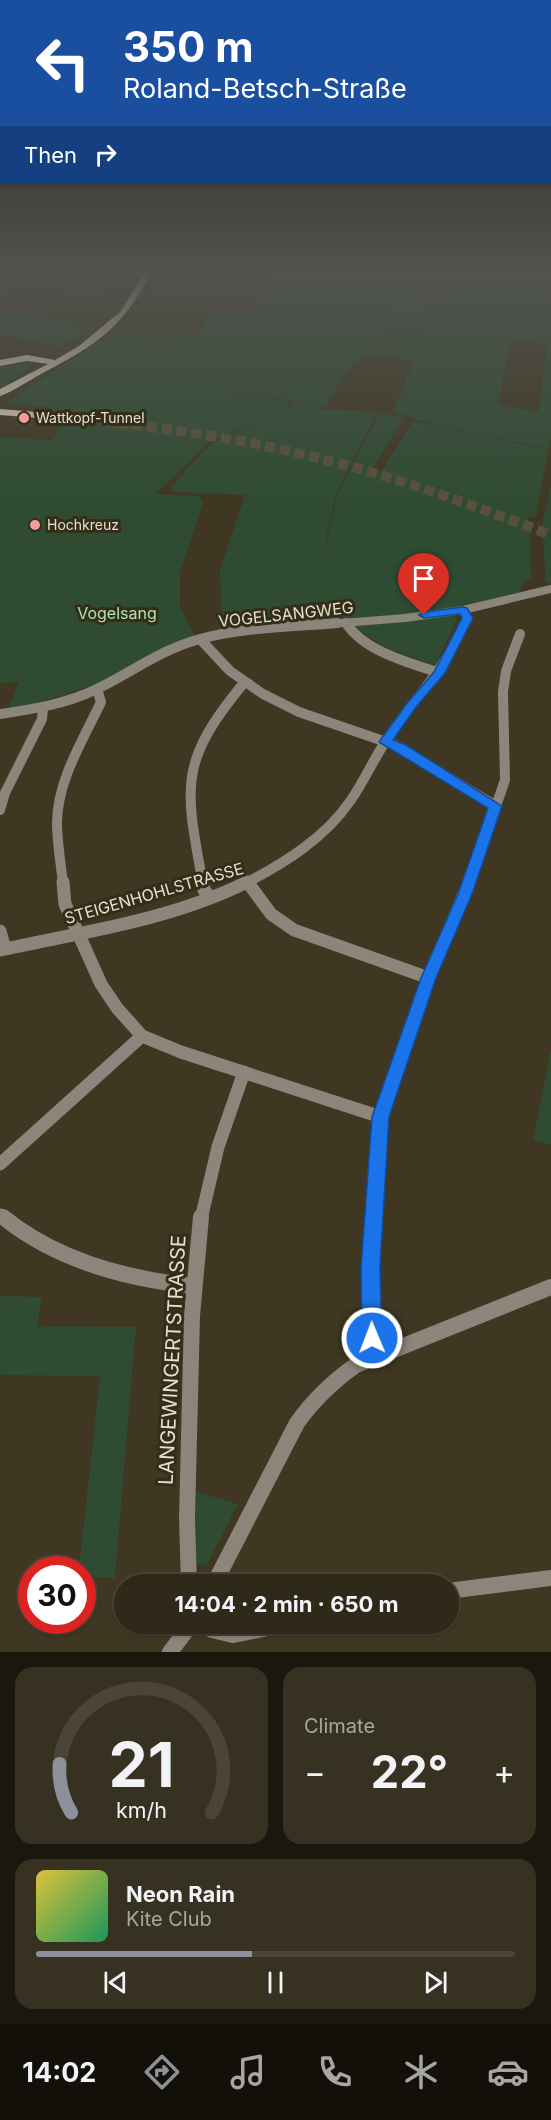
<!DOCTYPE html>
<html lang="en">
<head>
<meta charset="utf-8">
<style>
	body { margin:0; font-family:Inter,sans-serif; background:#373122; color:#f1f3f6; height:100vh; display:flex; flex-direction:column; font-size:22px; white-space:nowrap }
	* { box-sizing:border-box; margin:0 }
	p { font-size:20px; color:#a7a6a2 }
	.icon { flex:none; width:33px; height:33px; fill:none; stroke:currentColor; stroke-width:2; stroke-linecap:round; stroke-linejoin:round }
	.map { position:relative; height:1652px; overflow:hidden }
	.details { display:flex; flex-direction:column; gap:15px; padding:15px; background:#1a170e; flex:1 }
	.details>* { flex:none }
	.guide { position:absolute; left:0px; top:0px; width:552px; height:183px; box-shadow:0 2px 4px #0004,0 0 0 2px #4a4538; background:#1a4fa0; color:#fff; overflow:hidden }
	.speed { position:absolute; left:18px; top:1556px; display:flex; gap:12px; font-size:30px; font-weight:700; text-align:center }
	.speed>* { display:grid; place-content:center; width:78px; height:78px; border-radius:50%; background:#2f2919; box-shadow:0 2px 4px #0004,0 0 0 2px #4a4538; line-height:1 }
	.speed .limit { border:9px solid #d22; background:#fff; color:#111 }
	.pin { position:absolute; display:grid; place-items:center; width:51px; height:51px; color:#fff; margin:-62px -26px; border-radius:50% 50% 50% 0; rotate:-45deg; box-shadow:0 0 6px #0007 }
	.pin .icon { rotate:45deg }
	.me { position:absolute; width:66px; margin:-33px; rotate:359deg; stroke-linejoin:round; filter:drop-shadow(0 0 4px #0008) }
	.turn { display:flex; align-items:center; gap:21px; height:126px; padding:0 24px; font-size:27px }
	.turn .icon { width:78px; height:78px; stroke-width:2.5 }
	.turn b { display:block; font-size:42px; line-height:51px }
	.then { display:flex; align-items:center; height:57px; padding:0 24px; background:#0003; gap:12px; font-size:22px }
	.big { font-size:45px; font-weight:700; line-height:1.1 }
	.details .widget { flex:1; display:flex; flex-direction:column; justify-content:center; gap:9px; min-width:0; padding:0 21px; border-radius:18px; background:#373122 }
	.details .dial { align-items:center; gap:0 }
	.dial svg { height:156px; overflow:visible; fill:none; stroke:#4a4538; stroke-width:7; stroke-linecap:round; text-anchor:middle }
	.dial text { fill:#f1f3f6; stroke:none }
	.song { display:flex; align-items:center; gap:18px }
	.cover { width:72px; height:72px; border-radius:9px; background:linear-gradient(135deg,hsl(50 70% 55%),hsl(150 70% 35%)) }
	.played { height:6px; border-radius:3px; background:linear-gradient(90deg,#8c9099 45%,#4a4538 45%) }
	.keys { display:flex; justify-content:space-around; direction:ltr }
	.heat { display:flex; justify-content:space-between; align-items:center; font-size:33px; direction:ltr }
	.details .tiles { flex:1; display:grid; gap:15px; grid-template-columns:1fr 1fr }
	.widget:last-child { grid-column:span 2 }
	.trip { position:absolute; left:114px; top:1574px; width:345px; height:60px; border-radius:30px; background:#2f2919; box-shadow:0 2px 4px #0004,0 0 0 2px #4a4538; font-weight:700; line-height:60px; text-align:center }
	.tabs { display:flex; height:96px; justify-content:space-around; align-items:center; background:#13100a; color:#a7a6a2 }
	.tabs .icon { width:42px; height:42px }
	.tabs .selected { color:#8c9099 }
	.tabs b { font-size:27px; color:#f1f3f6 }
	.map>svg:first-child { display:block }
</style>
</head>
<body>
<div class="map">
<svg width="551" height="1652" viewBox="0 0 551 1652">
	<rect width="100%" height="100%" fill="#3f3721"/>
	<path fill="#2f4c33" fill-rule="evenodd" d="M270,269H551V288L548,287L551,291V437L548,449L435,425L393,412L414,360L366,354L347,369L326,407L291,408L297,402L206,387L290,402L286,408L353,410L377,413L337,492L326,538L332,574L327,539L338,492L380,413L403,418L371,471L381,472L413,421L548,450L536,516L527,518L530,523L531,577L521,586L520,593L429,613L222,631L220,570L245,495L176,492L170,489L203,451L215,442L267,418L209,442L155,494L198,496L204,501L180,572V606L195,637L155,651L97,684L34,704L9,709L19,682L0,683V437L51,440L68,413L52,411L47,406L4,404L112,333L163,339L171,333L195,335L207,321L204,318L213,310L252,312ZM442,273C444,309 424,312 400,330L435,332H400L363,353L429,310L439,293L415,289L441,285ZM510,340L548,344L538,412L498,405Z
		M42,279L103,285L94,292C63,288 30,279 0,291V282Z
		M0,309L94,326C85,338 73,338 61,346L0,335Z
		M24,363L32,366L25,367L27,370L0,387V367Z
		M551,485V583H546L542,523Z
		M450,615L457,619L435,666L383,646L353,626Z
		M551,1050V1145L533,1140Z
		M0,1296L42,1297L37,1326L136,1327L115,1578L83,1577L82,1569H79L100,1376L0,1375Z
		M196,1492L238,1504L206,1566L195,1563Z"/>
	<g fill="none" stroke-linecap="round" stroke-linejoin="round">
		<path stroke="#3e5674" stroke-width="1.5" d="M0,281L25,283L63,279L126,284
			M157,289L226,296L344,293L418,310"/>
		<path stroke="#58503c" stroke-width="8" stroke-dasharray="8 4.5" stroke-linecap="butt" d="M38,415L129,425"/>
		<path stroke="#58503c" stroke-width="10" stroke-dasharray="10 5" stroke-linecap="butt" d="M117,423C184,431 252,441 318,458C398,477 474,506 551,535"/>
		<path stroke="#8b857b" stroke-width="8" d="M463,610L467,618L464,625
			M318,625L405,618L463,610L551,589"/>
		<path stroke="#8b857b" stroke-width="10" d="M346,623C365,652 408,662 439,673
			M200,639L230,671L263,694L299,712L395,745L496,806
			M0,714C34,709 66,704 97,689C132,672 162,649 200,639C244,627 292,627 337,623
			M0,810L5,793L42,719L43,708
			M63,884C61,864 57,843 57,823C57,781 83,740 101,702L97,689
			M203,884C185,787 178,763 243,684
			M244,884C285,863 325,838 351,800C366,778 376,754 391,733C419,694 445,668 465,623
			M469,884L505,780L503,692L506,671L520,634"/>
		<path stroke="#8b857b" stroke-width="13" d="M63,882L65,904L101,984L117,1008L142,1036L181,1052L381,1117
			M203,882L204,890L210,897
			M249,884L271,914L294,930L429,978
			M0,931L5,949
			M0,950C83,932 171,920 247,882
			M0,1164L142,1036
			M0,1215L5,1219
			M201,1219L218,1147L244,1072
			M374,1219L381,1117L429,978L469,882"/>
		<path stroke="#8b857b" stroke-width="16" d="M3,1217C57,1261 126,1279 194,1286
			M374,1217C372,1258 364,1316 378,1354
			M189,1584L187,1518L192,1316L201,1217
			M214,1584L297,1423C314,1399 332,1382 356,1365L551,1287
			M448,1591L551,1578
			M207,1623L212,1630L233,1635L292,1623
			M170,1652L192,1623"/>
		<path fill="#dfd2bd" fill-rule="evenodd" d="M146,269H153C123,328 98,344 41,374C28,381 14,391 0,396V389L48,364L27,361L0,366V360L27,355L55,360L79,346L121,311Z
			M0,409L38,412L43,415L38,418L0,415Z"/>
	</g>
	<linearGradient id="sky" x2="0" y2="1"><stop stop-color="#231e12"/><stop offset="0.54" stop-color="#52534e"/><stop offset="1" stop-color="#52534e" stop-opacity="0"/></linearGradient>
	<rect width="551" height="501" fill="url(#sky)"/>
	<path fill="#1a73e8" stroke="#114b97" stroke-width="1.5" d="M463,607L467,608L473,618L445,673L416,707L393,740L406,745L502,806L472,894L436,978L389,1117L380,1267L382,1338L379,1345L372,1348L365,1345L362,1338L361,1267L372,1117L421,978L458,894L488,808L379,742L408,702L434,672L462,618L460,614L424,618L419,615L424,612Z"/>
	<g fill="#f59b9e" stroke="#342d17" stroke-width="2">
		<circle cx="24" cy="418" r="6"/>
		<circle cx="35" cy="525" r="6"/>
	</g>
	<g text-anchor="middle" stroke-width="6" stroke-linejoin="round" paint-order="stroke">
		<g font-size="14" fill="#e4e0d2" stroke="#342d17" text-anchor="start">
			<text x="36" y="423">Wattkopf-Tunnel</text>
			<text x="47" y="530">Hochkreuz</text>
		</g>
		<g font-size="16" fill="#ace3b2" stroke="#342d17">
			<text x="117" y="619">Vogelsang</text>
		</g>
		<g font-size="16" fill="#e4e0d2" stroke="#342d17">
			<text transform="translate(286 614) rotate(-6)" y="6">VOGELSANGWEG</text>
			<text transform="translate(154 893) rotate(-16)" y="6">STEIGENHOHLSTRASSE</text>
		</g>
		<g font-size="20" fill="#e4e0d2" stroke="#342d17">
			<text transform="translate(172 1360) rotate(-87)" y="7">LANGEWINGERTSTRASSE</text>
		</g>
	</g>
</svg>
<div class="speed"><div class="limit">30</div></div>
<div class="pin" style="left:424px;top:615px;background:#d93025"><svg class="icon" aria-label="arrive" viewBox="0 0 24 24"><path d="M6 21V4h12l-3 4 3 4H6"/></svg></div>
<svg class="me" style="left:372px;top:1338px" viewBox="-20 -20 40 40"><circle r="17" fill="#1a73e8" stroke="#fff" stroke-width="3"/><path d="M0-11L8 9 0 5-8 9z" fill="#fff"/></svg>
<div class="trip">14:04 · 2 min · 650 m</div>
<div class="guide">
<div class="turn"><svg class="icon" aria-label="left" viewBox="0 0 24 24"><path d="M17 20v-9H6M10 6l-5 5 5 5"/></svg><div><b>350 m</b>Roland-Betsch-Straße</div></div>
<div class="then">Then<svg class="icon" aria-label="right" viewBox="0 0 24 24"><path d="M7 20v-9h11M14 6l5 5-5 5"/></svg></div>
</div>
</div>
<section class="details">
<div class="tiles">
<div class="widget dial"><svg viewBox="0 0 100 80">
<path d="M14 69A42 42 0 1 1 86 69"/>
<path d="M14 69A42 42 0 0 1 8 44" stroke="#8c9099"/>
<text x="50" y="56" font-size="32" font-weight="700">21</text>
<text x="50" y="72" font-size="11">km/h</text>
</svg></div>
<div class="widget"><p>Climate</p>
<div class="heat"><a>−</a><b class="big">22°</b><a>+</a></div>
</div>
<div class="widget">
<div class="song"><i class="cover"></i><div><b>Neon Rain</b><p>Kite Club</p></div></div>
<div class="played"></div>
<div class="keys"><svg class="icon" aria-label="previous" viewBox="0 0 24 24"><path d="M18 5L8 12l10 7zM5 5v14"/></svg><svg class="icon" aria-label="pause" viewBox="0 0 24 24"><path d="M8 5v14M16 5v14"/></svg><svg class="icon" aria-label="next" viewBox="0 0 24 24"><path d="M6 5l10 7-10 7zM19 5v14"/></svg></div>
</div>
</div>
</section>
<nav class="tabs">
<b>14:02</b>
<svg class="icon selected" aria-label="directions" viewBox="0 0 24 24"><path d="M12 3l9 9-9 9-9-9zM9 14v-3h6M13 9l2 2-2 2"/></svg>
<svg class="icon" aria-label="music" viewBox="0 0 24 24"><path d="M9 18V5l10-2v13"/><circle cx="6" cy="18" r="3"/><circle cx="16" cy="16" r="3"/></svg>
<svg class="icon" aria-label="phone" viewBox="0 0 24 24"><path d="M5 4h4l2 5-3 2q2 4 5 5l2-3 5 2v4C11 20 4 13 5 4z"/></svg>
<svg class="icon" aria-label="climate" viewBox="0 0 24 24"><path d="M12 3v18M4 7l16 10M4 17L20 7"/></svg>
<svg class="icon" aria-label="car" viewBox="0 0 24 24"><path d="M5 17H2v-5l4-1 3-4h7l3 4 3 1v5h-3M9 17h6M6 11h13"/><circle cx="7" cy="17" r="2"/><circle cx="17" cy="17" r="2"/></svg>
</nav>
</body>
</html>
